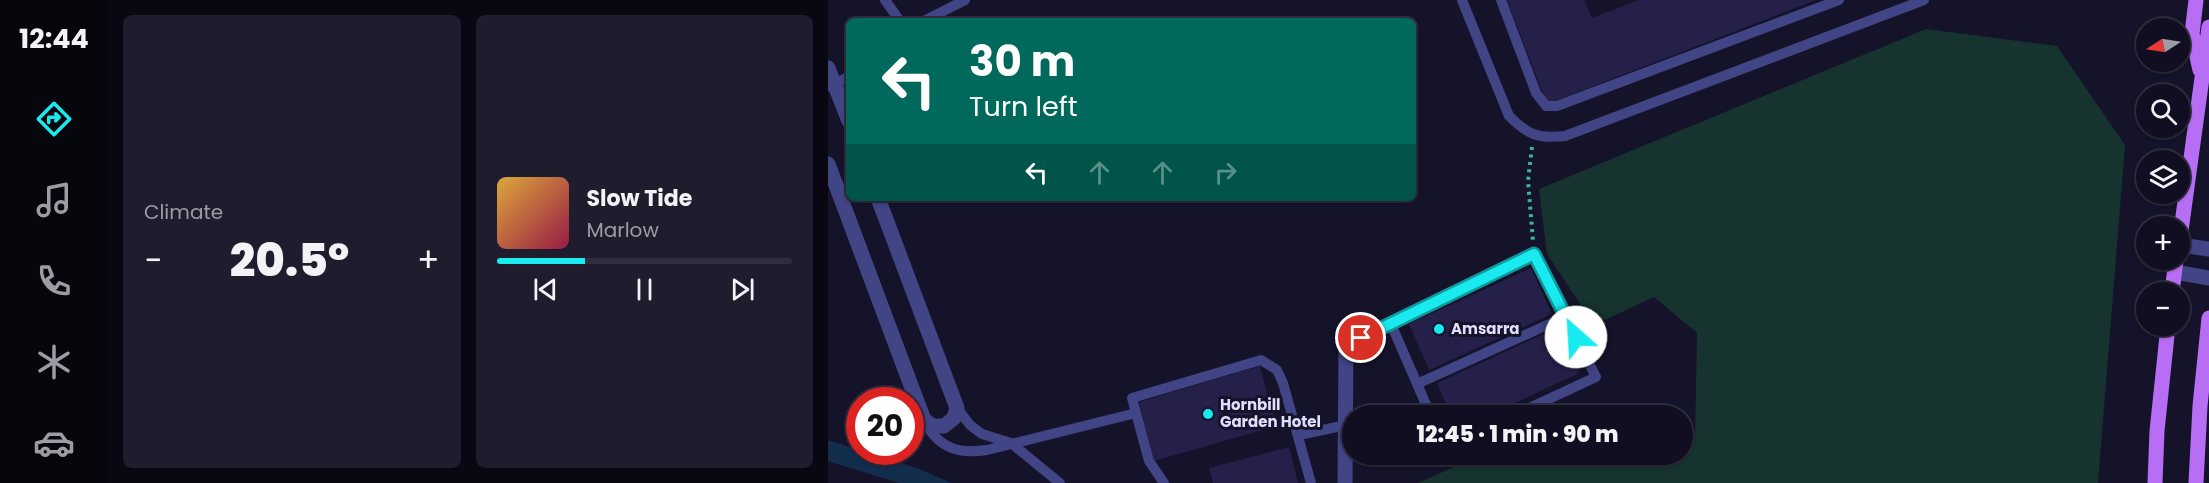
<!DOCTYPE html>
<html lang="en">
<head>
<meta charset="utf-8">
<style>
	body { margin:0; font-family:Poppins,sans-serif; background:#1e1c2d; color:#f1f3f6; height:100vh; display:flex; flex-direction:column; font-size:22px; white-space:nowrap }
	* { box-sizing:border-box; margin:0 }
	p { font-size:20px; color:#9c9ca5 }
	.icon { flex:none; width:33px; height:33px; fill:none; stroke:currentColor; stroke-width:2; stroke-linecap:round; stroke-linejoin:round }
	.map { position:relative; flex:1; overflow:hidden }
	.drawer { display:flex; flex-direction:column; gap:15px; padding:15px; background:#090812; width:720px }
	.drawer>* { flex:none }
	.guide { position:absolute; left:18px; top:18px; width:570px; height:183px; border-radius:9px; box-shadow:0 2px 4px #0004,0 0 0 2px #302e3e; background:#00695c; color:#fff; overflow:hidden }
	.needle { width:39px; rotate:258deg }
	.buttons { position:absolute; left:1308px; top:18px; display:grid; gap:12px }
	.buttons a { display:grid; place-items:center; width:54px; height:54px; border-radius:50%; background:#100e20; box-shadow:0 2px 4px #0004,0 0 0 2px #302e3e; font-size:30px }
	.speed { position:absolute; left:18px; top:387px; display:flex; gap:12px; font-size:30px; font-weight:700; text-align:center }
	.speed>* { display:grid; place-content:center; width:78px; height:78px; border-radius:50%; background:#100e20; box-shadow:0 2px 4px #0004,0 0 0 2px #302e3e; line-height:1 }
	.speed .limit { border:9px solid #d22; background:#fff; color:#111 }
	.pin { position:absolute; display:grid; place-items:center; width:51px; height:51px; color:#fff; margin:-26px; border:3px solid #fff; border-radius:50%; box-shadow:0 2px 6px #0007 }
	.me { position:absolute; width:66px; margin:-33px; rotate:334deg; stroke-linejoin:round; filter:drop-shadow(0 0 4px #0008) }
	.turn { display:flex; align-items:center; gap:21px; height:126px; padding:0 24px; font-size:27px }
	.turn .icon { width:78px; height:78px; stroke-width:2.5 }
	.turn b { display:block; font-size:42px; line-height:51px }
	.lanes { display:flex; align-items:center; height:57px; padding:0 24px; background:#0003; justify-content:center; gap:30px; direction:ltr }
	.lanes .off { opacity:.35 }
	.big { font-size:45px; font-weight:800; line-height:1.1 }
	.drawer .widget { flex:1; display:flex; flex-direction:column; justify-content:center; gap:9px; min-width:0; padding:0 21px; border-radius:9px; background:#1e1c2d }
	.song { display:flex; align-items:center; gap:18px }
	.cover { width:72px; height:72px; border-radius:9px; background:linear-gradient(135deg,hsl(40 70% 55%),hsl(340 70% 35%)) }
	.played { height:6px; border-radius:3px; background:linear-gradient(90deg,#18eaef 30%,#302e3e 30%) }
	.keys { display:flex; justify-content:space-around; direction:ltr }
	.heat { display:flex; justify-content:space-between; align-items:center; font-size:33px; direction:ltr }
	.drawer .tiles { flex:1; display:grid; gap:15px; grid-template-columns:repeat(2,1fr) }
	.trip { position:absolute; left:514px; top:405px; width:351px; height:60px; border-radius:30px; background:#100e20; box-shadow:0 2px 4px #0004,0 0 0 2px #302e3e; font-weight:800; line-height:60px; text-align:center }
	main { display:flex; flex:1; min-height:0 }
	.menu { display:flex; flex-direction:column; width:108px; justify-content:space-around; align-items:center; background:#06060d; color:#9c9ca5 }
	.menu .icon { width:42px; height:42px }
	.menu .on { color:#18eaef }
	.menu b { font-size:27px; color:#f1f3f6 }
	.map>svg:first-child { display:block }
</style>
</head>
<body>
<main>
<nav class="menu">
<b>12:44</b>
<svg class="icon on" aria-label="directions" viewBox="0 0 24 24"><path d="M12 3l9 9-9 9-9-9zM9 14v-3h6M13 9l2 2-2 2"/></svg>
<svg class="icon" aria-label="music" viewBox="0 0 24 24"><path d="M9 18V5l10-2v13"/><circle cx="6" cy="18" r="3"/><circle cx="16" cy="16" r="3"/></svg>
<svg class="icon" aria-label="phone" viewBox="0 0 24 24"><path d="M5 4h4l2 5-3 2q2 4 5 5l2-3 5 2v4C11 20 4 13 5 4z"/></svg>
<svg class="icon" aria-label="climate" viewBox="0 0 24 24"><path d="M12 3v18M4 7l16 10M4 17L20 7"/></svg>
<svg class="icon" aria-label="car" viewBox="0 0 24 24"><path d="M5 17H2v-5l4-1 3-4h7l3 4 3 1v5h-3M9 17h6M6 11h13"/><circle cx="7" cy="17" r="2"/><circle cx="17" cy="17" r="2"/></svg>
</nav>
<section class="drawer">
<div class="tiles">
<div class="widget"><p>Climate</p>
<div class="heat"><a>−</a><b class="big">20.5°</b><a>+</a></div>
</div>
<div class="widget">
<div class="song"><i class="cover"></i><div><b>Slow Tide</b><p>Marlow</p></div></div>
<div class="played"></div>
<div class="keys"><svg class="icon" aria-label="previous" viewBox="0 0 24 24"><path d="M18 5L8 12l10 7zM5 5v14"/></svg><svg class="icon" aria-label="pause" viewBox="0 0 24 24"><path d="M8 5v14M16 5v14"/></svg><svg class="icon" aria-label="next" viewBox="0 0 24 24"><path d="M6 5l10 7-10 7zM19 5v14"/></svg></div>
</div>
</div>
</section>
<div class="map">
<svg width="1381" height="483" viewBox="0 0 1381 483">
	<rect width="100%" height="100%" fill="#15132a"/>
	<path fill="#163330" d="M1098,29L1229,46L1297,145L1270,483H590L652,455L855,454V442L867,440L869,333L826,297L766,325L719,254L711,189Z
		M763,403L773,415H736Z"/>
	<path fill="#132d4d" d="M0,440L92,469L123,483H71L0,461Z"/>
	<path fill="#252049" d="M679,0H756L764,18L811,0H988L719,104Z
		M703,268L724,314L601,370L581,324Z
		M731,327L752,373L658,416H623L609,383Z
		M432,366L448,426L326,461L311,402Z
		M461,447L470,483H385L381,468Z"/>
	<g fill="none" stroke-linecap="round" stroke-linejoin="round">
		<path stroke="#3ab5a4" stroke-width="4" stroke-dasharray="3 4.5" stroke-linecap="butt" d="M704,147L700,181L705,241"/>
		<path stroke="#414485" stroke-width="10" d="M57,0L72,21
			M634,0L681,116C700,135 710,139 737,136L1096,0
			M673,0L708,93L718,106H729L1011,0
			M96,21L137,0
			M3,87L21,76
			M563,324L603,416
			M518,344L563,324L706,254L768,377L684,416
			M589,384L739,316
			M129,408L142,425L154,434L183,443L232,483
			M97,422C111,449 131,454 159,450L308,413
			M471,435L518,425
			M336,483L321,461L304,398L433,360L449,370L455,383L483,483"/>
		<path stroke="#414485" stroke-width="15" d="M0,68L21,121
			M0,164L96,420L105,426H116L126,418L129,408L50,198
			M1352,245L1381,249
			M1347,272L1381,278
			M517,483L518,344"/>
		<path stroke="#b86df5" stroke-width="15" d="M1368,0L1364,34L1372,70
			M1352,238L1381,27
			M1344,292L1348,260
			M1327,483L1329,431L1340,326
			M1368,483L1372,406L1381,318"/>
	</g>
	<g fill="none" stroke-linecap="round" stroke-linejoin="round">
		<defs>
			<path id="route" d="M533,338L706,254L748,337"/>
		</defs>
		<use href="#route" stroke="#10989b" stroke-width="15"/>
		<use href="#route" stroke="#18eaef" stroke-width="10"/>
	</g>
	<g fill="#18eaef" stroke="#15132a" stroke-width="2">
		<circle cx="611" cy="329" r="6"/>
		<circle cx="380" cy="414" r="6"/>
	</g>
	<g text-anchor="middle" stroke-width="6" stroke-linejoin="round" paint-order="stroke">
		<g font-size="15" font-weight="bold" fill="#dfdefd" stroke="#15132a" text-anchor="start">
			<text x="623" y="334">Amsarra</text>
			<text x="392" y="410">Hornbill<tspan x="392" dy="17">Garden Hotel</tspan></text>
		</g>
	</g>
</svg>
<div class="buttons">
<a><svg class="needle" viewBox="-14 -14 28 28"><path d="M0-13l5 13h-10z" fill="#e53935"/><path d="M0 13l5-13h-10z" fill="#9c9ca5"/></svg></a>
<a><svg class="icon" aria-label="search" viewBox="0 0 24 24"><circle cx="10" cy="10" r="6"/><path d="M15 15l6 6"/></svg></a>
<a><svg class="icon" aria-label="layers" viewBox="0 0 24 24"><path d="M12 4l9 5-9 5-9-5zM3 14l9 5 9-5"/></svg></a>
<a>+</a>
<a>−</a>
</div>
<div class="speed"><div class="limit">20</div></div>
<div class="pin" style="left:533px;top:338px;background:#d93025"><svg class="icon" aria-label="arrive" viewBox="0 0 24 24"><path d="M6 21V4h12l-3 4 3 4H6"/></svg></div>
<svg class="me" style="left:748px;top:337px" viewBox="-20 -20 40 40"><circle r="19" fill="#fff"/><path d="M0-13L10 11 0 6-10 11z" fill="#18eaef"/></svg>
<div class="trip">12:45 · 1 min · 90 m</div>
<div class="guide">
<div class="turn"><svg class="icon" aria-label="left" viewBox="0 0 24 24"><path d="M17 20v-9H6M10 6l-5 5 5 5"/></svg><div><b>30 m</b>Turn left</div></div>
<div class="lanes"><svg class="icon" aria-label="left" viewBox="0 0 24 24"><path d="M17 20v-9H6M10 6l-5 5 5 5"/></svg><svg class="icon off" aria-label="ahead" viewBox="0 0 24 24"><path d="M12 20V5M6 11l6-6 6 6"/></svg><svg class="icon off" aria-label="ahead" viewBox="0 0 24 24"><path d="M12 20V5M6 11l6-6 6 6"/></svg><svg class="icon off" aria-label="right" viewBox="0 0 24 24"><path d="M7 20v-9h11M14 6l5 5-5 5"/></svg></div>
</div>
</div>
</main>
</body>
</html>
